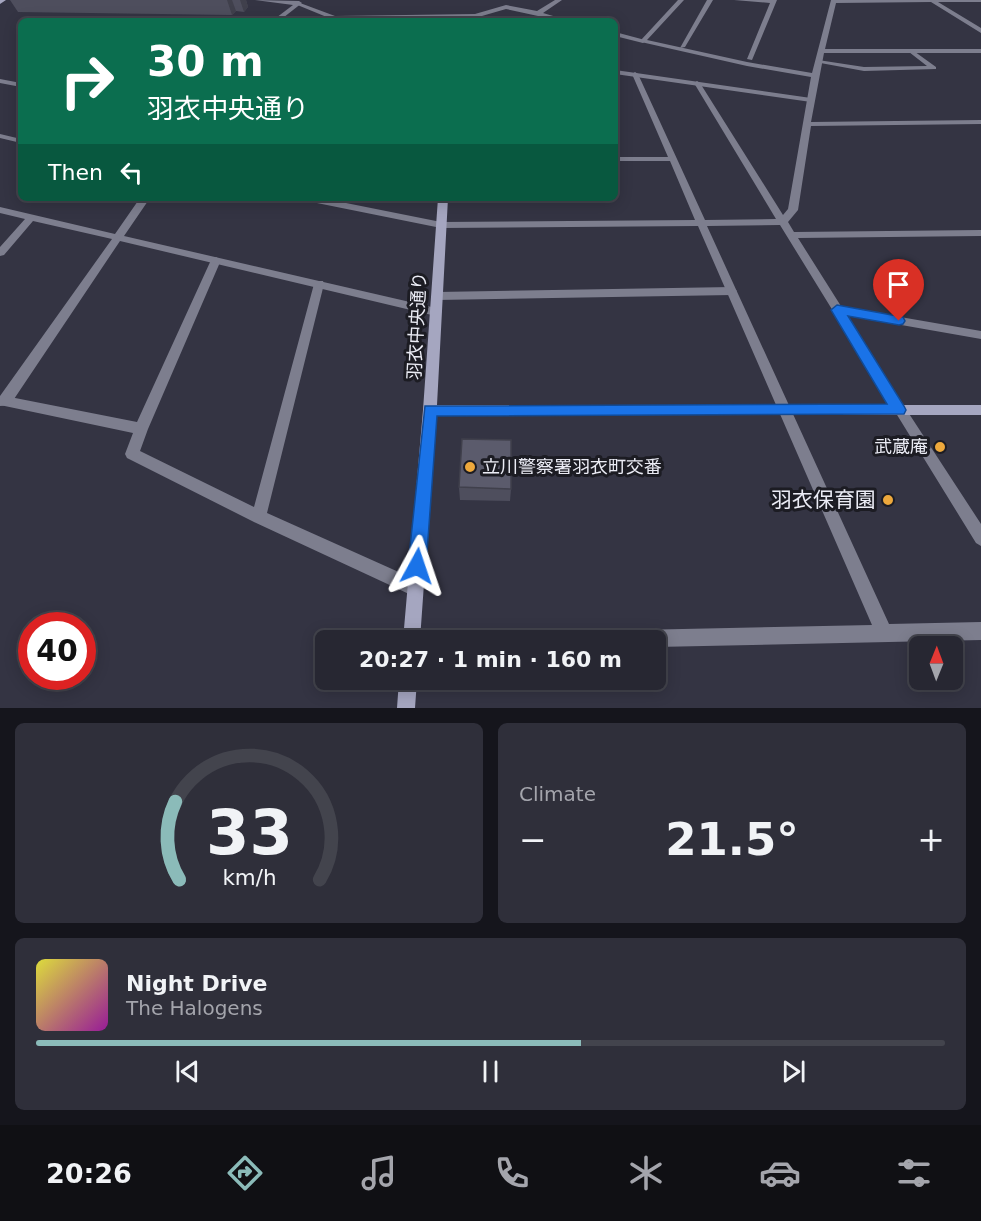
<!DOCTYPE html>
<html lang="en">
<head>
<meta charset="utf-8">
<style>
	body { margin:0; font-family:"DejaVu Sans","Noto Sans JP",sans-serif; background:#2f2f3a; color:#f1f3f6; height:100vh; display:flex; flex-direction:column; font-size:22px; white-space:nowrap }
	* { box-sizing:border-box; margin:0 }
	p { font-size:20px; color:#a4a5ac }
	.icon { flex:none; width:33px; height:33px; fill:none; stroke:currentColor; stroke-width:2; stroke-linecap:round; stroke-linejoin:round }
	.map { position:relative; height:708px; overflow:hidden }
	.drawer { display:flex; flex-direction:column; gap:15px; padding:15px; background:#15151c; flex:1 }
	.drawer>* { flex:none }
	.top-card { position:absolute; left:18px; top:18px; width:600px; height:183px; border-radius:9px; box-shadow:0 3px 15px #0003,0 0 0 2px #43444d; background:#0b6e4f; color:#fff; overflow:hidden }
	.needle { width:39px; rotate:1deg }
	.buttons { position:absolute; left:909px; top:636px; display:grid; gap:12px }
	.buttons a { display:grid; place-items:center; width:54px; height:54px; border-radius:9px; background:#272732; box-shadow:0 3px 15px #0003,0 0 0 2px #43444d; font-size:30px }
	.speed { position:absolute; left:18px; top:612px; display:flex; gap:12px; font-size:30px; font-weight:700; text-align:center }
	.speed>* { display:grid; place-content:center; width:78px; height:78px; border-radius:50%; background:#272732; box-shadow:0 3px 15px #0003,0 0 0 2px #43444d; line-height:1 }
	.speed .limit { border:9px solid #d22; background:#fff; color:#111 }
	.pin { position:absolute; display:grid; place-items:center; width:51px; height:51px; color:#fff; margin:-62px -26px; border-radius:50% 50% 50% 0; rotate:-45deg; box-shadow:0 0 6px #0007 }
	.pin .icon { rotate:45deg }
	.me { position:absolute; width:66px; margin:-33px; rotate:5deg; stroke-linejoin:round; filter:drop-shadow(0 0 4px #0008) }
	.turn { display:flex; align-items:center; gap:21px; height:126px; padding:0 30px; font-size:27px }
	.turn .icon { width:78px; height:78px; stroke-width:2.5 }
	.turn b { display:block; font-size:42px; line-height:51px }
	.then { display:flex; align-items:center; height:57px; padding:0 30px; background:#0003; gap:12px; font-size:22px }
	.big { font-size:45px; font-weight:600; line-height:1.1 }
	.drawer .widget { flex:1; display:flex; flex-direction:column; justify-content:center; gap:9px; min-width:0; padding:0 21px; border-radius:9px; background:#2f2f3a }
	.drawer .dial { align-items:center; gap:0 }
	.dial svg { height:156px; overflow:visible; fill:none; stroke:#43444d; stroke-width:7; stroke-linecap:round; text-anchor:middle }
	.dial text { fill:#f1f3f6; stroke:none }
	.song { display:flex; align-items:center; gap:18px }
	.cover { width:72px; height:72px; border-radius:9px; background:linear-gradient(135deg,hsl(60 70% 55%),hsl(300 70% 35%)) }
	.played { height:6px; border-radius:3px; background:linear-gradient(90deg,#8bbbb9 60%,#43444d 60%) }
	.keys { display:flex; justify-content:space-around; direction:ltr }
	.heat { display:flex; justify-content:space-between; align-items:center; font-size:33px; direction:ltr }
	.drawer .tiles { flex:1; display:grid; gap:15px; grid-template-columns:1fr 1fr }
	.widget:last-child { grid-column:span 2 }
	.trip { position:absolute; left:315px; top:630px; width:351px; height:60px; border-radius:9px; background:#272732; box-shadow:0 3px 15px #0003,0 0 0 2px #43444d; font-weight:600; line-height:60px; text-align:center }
	.tab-bar { display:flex; height:96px; justify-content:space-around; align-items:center; background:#101014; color:#a4a5ac }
	.tab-bar .icon { width:42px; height:42px }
	.tab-bar .active { color:#8bbbb9 }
	.tab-bar b { font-size:27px; color:#f1f3f6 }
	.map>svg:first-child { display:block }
</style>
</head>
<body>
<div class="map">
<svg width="981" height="708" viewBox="0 0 981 708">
	<rect width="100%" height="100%" fill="#343443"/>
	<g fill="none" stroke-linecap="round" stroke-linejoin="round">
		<path fill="#7d7e8e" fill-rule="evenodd" d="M555,0H562L543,13L570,21H561L506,9L475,18L334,20L295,4L300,3L335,16L475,14L506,5L537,11Z
			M707,0H713L685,47L680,48Z
			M734,0H777L752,60L747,59L770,3Z
			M615,32L645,40L646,41L643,43L615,36Z
			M911,49L936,67V69L864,71L815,62L818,60L864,67L927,66L909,52V50Z
			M615,70L811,98L815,100L811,102L615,74Z
			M216,257L221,260L148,429L140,451L254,507L314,284L315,281H323L324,284L267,513L421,582L423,588L421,594L415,596L409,594L254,522L127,458L125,454L133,433L0,405V398L5,396L137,422L211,260Z
			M732,287L737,291L732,295L437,300L432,296L437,292Z
			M837,306L981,331V339L833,313L831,310L833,307Z"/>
		<path fill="#7d7e8e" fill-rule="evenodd" d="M255,0L299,1L302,3L279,21H272L293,5Z
			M678,0H684L647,40L747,62L812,73L831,0H981V2H938L981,28V33L931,2L836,3L825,49H981V53H824L811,122L981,120V124L811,126L798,210L788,222L794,232L981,230V236L798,238L904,406L981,524V546L976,543L780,225L707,226L889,624L981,622V640L656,647V640H581L583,634L589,631L872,625L698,226L441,228L307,201L302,198H321L441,222L695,220L670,161H615V157H668L632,74L635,72L638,74L705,220L776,219L694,83L697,81L700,83L783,215L788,209L811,77L747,66L641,42V40Z
			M0,79L21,83V87L0,83Z
			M0,134L21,139V143L0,138Z
			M140,198H150L124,236L436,308L442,312L436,316L120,241L10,405L0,406V396L112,239L33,221L4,255L0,256V247L25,219L0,213V207L115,234Z"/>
		<path fill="#a5a6c0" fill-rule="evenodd" d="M0,0H6L0,4Z
			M438,198H448L437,405H981V415H436L420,640H403L423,410Z
			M399,680H417L415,708H397Z"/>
	</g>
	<path fill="#4e4e5d" d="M10,0H246L248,7L244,12L236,11L232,15L18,12Z
		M459,487L511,489L510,501L460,500Z"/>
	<path fill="#40404c" d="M227,0H232L236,11L232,15Z
		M240,0H246L248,7L244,12Z"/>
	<path fill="#5b5b6c" stroke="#40404c" stroke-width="1.5" d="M462,439L511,440V489L459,487Z"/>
	<path fill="#1a73e8" stroke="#114b97" stroke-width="1.5" d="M837,305L903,317L905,321L903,324L899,325L848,316L904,406L906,410L904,414L437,416L426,566L423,572L417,575L410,572L408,566L425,406L887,404L831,310Z"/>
	<g fill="#eda83c" stroke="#1c1c23" stroke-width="2">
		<circle cx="940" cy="447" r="6"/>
		<circle cx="470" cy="467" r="6"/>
		<circle cx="888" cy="500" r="6"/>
	</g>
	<g text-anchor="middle" stroke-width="6" stroke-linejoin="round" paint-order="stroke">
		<g font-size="18" fill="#ebecf5" stroke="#1c1c23">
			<text transform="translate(417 326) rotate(-87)" y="6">羽衣中央通り</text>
		</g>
		<g font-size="18" fill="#ebecf5" stroke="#1c1c23" text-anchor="end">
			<text x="928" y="453">武蔵庵</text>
			<text x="482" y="473" text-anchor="start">立川警察署羽衣町交番</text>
		</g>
		<g font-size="21" fill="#ebecf5" stroke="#1c1c23" text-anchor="end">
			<text x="876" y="507">羽衣保育園</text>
		</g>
	</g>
</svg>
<div class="buttons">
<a><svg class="needle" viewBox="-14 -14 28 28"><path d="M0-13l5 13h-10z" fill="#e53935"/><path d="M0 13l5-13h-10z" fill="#a4a5ac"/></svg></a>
</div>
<div class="speed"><div class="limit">40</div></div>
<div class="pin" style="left:899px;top:321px;background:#d93025"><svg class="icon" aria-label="arrive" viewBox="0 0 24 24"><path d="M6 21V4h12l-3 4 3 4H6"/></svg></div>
<svg class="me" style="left:417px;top:566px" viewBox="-20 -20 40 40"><path d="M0-17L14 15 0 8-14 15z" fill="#1a73e8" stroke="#fff" stroke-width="4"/></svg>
<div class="trip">20:27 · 1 min · 160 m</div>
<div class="top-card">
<div class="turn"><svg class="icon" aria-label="right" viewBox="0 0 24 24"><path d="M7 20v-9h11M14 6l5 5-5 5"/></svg><div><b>30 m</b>羽衣中央通り</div></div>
<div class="then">Then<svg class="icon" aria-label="left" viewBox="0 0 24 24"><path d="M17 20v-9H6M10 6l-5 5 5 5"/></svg></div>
</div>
</div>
<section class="drawer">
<div class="tiles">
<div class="widget dial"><svg viewBox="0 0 100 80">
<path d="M14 69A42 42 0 1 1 86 69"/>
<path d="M14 69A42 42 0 0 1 12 29" stroke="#8bbbb9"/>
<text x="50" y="56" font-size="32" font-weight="700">33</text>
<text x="50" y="72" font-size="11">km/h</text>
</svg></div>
<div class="widget"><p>Climate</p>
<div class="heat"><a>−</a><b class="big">21.5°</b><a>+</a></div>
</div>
<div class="widget">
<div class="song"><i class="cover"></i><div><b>Night Drive</b><p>The Halogens</p></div></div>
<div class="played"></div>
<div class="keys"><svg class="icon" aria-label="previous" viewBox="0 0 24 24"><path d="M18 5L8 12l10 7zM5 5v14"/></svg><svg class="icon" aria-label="pause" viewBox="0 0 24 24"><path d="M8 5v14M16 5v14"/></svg><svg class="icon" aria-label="next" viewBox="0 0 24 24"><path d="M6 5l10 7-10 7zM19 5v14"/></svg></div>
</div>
</div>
</section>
<nav class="tab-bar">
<b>20:26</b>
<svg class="icon active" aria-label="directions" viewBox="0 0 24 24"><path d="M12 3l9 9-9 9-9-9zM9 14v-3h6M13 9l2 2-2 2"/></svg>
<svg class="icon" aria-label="music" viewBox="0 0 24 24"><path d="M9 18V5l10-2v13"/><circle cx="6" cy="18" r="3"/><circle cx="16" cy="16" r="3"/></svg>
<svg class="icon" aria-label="phone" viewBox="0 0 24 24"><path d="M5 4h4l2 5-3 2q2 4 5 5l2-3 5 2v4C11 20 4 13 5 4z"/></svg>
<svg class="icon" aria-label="climate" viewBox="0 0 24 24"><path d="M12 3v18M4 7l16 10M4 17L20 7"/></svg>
<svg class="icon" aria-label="car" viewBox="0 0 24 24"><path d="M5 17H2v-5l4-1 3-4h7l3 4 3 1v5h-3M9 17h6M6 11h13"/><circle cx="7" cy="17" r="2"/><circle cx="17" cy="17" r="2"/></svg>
<svg class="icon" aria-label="filters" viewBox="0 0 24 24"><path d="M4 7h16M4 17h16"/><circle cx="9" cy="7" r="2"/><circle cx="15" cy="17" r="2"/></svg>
</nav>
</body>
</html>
